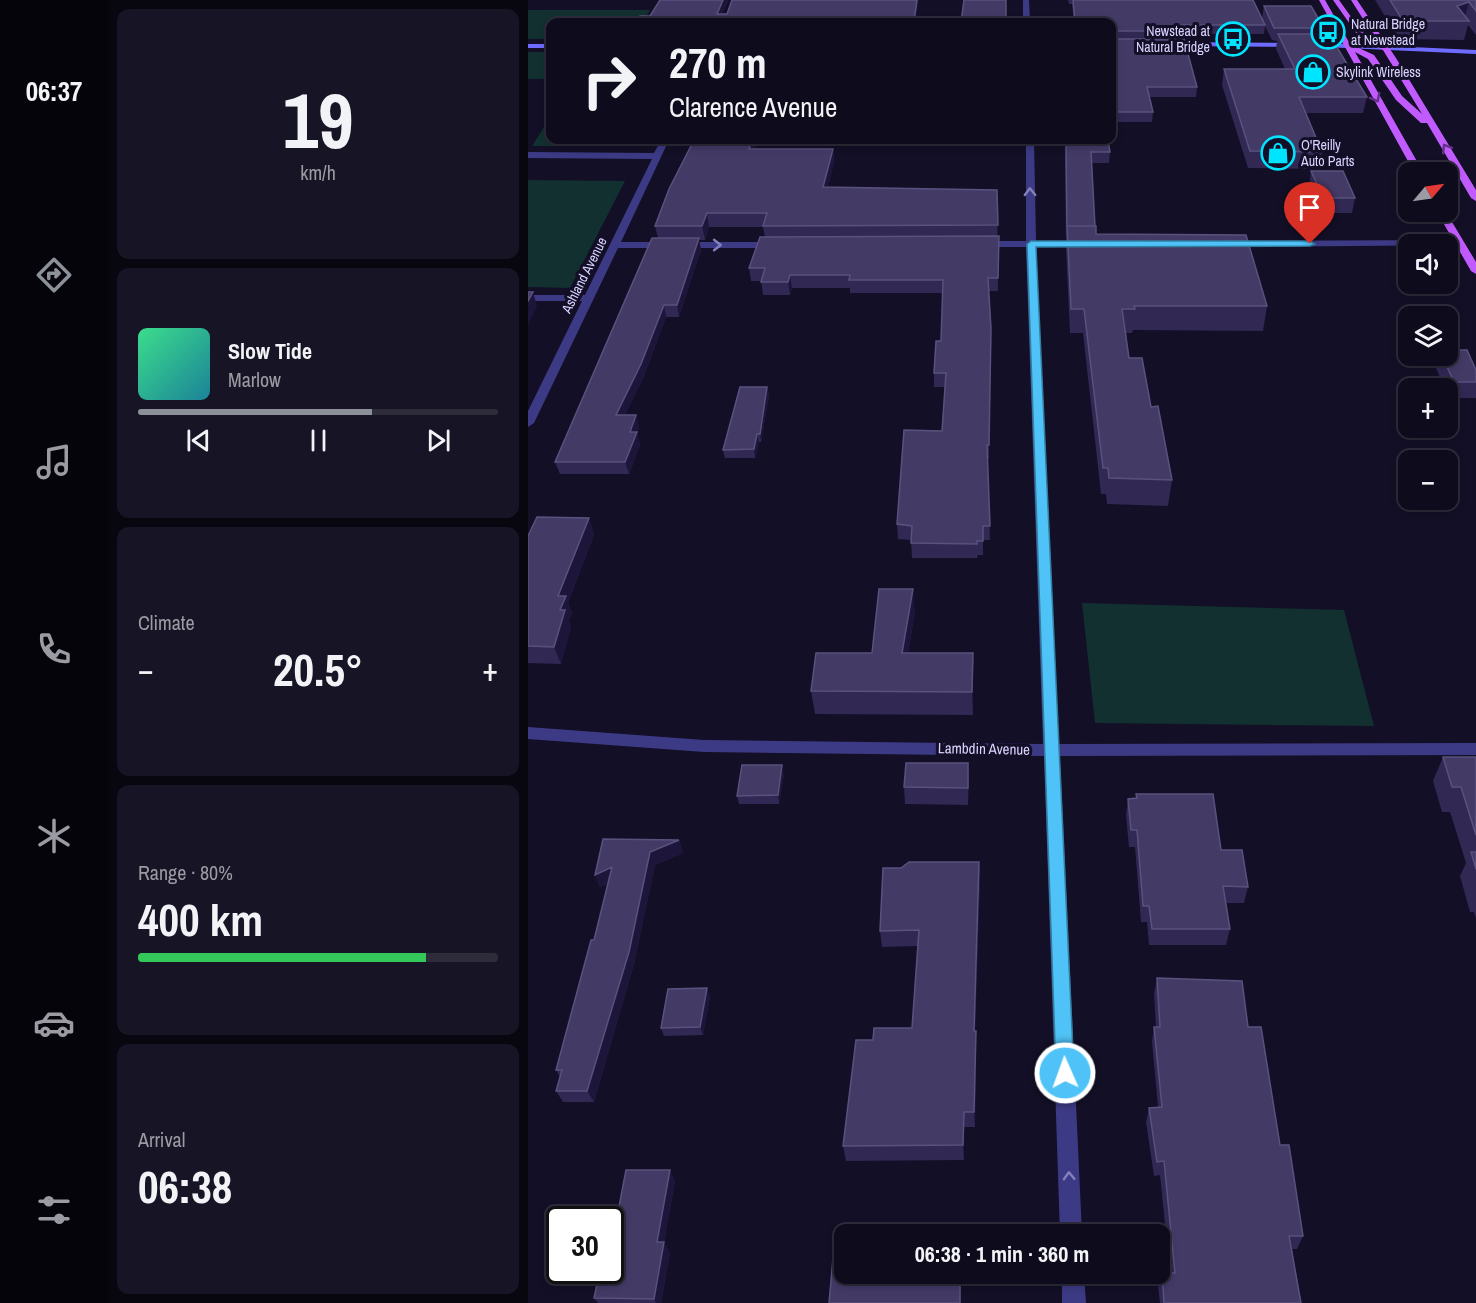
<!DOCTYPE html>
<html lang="en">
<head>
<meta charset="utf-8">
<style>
	body { margin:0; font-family:"Archivo Narrow",sans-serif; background:#171425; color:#f1f3f6; height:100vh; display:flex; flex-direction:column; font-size:22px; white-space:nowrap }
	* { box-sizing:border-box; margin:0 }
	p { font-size:20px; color:#9b9ba3 }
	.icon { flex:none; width:33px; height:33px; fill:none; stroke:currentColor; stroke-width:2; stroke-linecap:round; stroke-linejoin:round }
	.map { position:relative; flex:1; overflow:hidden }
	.side { display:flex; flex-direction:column; gap:9px; padding:9px; background:#08060f; width:420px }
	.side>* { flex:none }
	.guide { position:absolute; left:18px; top:18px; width:570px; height:126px; border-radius:12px; box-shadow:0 3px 9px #0003,0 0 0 2px #2e2b3b; background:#0e0b1c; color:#f1f3f6; overflow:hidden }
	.needle { width:39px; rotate:61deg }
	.tools { position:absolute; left:870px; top:162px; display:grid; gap:12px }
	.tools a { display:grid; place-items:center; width:60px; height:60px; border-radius:12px; background:#0e0b1c; box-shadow:0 3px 9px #0003,0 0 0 2px #2e2b3b; font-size:30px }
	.speed { position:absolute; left:18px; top:1206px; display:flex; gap:12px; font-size:30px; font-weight:700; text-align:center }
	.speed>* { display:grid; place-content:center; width:78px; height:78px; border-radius:50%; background:#0e0b1c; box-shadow:0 3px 9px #0003,0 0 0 2px #2e2b3b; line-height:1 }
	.speed .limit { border:3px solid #111; border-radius:9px; background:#fff; color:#111 }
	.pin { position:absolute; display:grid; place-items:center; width:51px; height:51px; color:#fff; margin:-62px -26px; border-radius:50% 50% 50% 0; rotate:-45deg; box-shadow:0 0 6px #0007 }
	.pin .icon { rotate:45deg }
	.me { position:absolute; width:66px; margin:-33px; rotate:358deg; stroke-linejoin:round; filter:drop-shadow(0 0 4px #0008) }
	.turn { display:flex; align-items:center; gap:21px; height:126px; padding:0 24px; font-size:27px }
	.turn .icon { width:78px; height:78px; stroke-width:2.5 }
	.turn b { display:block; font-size:42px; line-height:51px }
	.big { font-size:45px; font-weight:800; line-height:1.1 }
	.side .card { flex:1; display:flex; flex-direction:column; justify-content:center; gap:9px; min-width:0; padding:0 21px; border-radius:12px; background:#171425 }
	.side .dial { align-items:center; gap:0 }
	.dial b { font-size:78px; line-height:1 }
	.song { display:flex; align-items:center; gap:18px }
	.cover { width:72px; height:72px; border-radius:9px; background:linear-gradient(135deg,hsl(150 70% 55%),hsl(190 70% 35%)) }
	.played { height:6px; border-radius:3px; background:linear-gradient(90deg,#8c9099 65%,#2e2b3b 65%) }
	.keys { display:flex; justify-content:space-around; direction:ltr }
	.heat { display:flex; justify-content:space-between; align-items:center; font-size:33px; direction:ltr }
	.charge { height:9px; border-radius:4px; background:linear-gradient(90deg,#34c759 80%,#2e2b3b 0) }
	.trip { position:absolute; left:306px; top:1224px; width:336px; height:60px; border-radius:12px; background:#0e0b1c; box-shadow:0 3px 9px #0003,0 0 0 2px #2e2b3b; font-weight:800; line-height:60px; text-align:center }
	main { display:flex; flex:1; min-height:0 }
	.menu { display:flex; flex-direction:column; width:108px; justify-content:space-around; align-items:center; background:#06040b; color:#9b9ba3 }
	.menu .icon { width:42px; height:42px }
	.menu .active { color:#8c9099 }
	.menu b { font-size:27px; color:#f1f3f6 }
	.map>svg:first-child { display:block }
</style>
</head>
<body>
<main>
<nav class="menu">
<b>06:37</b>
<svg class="icon active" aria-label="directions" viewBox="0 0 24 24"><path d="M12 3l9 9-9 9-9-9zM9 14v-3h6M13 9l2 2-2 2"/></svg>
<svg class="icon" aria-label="music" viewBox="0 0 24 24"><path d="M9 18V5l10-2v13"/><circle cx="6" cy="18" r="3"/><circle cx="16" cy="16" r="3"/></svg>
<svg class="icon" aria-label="phone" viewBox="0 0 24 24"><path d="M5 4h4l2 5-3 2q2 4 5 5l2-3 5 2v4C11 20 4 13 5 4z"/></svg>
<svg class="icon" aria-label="climate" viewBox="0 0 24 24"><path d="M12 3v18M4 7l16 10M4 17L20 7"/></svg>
<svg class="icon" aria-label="car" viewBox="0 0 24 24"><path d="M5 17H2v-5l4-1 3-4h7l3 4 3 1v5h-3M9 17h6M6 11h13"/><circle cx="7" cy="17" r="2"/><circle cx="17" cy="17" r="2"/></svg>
<svg class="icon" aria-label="filters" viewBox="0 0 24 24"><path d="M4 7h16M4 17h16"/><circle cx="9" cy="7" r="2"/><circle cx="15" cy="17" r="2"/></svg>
</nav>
<section class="side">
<div class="card dial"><b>19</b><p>km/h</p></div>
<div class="card">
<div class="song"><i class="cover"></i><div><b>Slow Tide</b><p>Marlow</p></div></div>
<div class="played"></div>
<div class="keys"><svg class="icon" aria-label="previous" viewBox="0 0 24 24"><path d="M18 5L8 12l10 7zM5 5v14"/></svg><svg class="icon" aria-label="pause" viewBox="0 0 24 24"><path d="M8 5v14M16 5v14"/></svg><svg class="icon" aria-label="next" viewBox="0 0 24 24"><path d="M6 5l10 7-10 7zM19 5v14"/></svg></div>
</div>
<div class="card"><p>Climate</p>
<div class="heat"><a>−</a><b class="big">20.5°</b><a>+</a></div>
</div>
<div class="card"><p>Range · 80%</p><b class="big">400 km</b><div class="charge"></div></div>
<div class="card"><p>Arrival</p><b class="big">06:38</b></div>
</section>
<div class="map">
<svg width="948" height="1303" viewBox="0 0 948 1303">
	<rect width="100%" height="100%" fill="#130f26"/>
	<path fill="#12302f" d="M0,10H122L115,22H22V39H0Z
		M0,52H22V79H0Z
		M22,118V140H117L114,146H4Z
		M0,180L97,181L42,288L0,287Z
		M554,603L816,610L846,726L567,723Z"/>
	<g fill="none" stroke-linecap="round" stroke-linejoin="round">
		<path fill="#3d3a85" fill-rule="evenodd" d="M495,0H501L502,22H495Z
			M133,140H141L93,242H248L253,245L248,248H90L6,423L0,427V411L54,301H0V295H57L124,159L0,158V152L126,153Z
			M498,140H506L508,241H557L562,244L557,247H508L531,744L948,743V755L532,756L554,1234H532L516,756L176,752L0,739V727L176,740L515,744L498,247H452L447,244L452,241H498Z
			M931,240L936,243L935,245L701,247L696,244L701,241Z
			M534,1274H556L558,1303H534Z"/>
		<path fill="#6f6bff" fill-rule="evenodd" d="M634,42L796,43L948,50V54L796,47L637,46Z
			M0,44H22V48H0Z"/>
		<path fill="#c25bff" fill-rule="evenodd" d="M791,0H797L822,44L846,55L874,96L894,114L855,50L831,37L805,0H811L831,28L851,44L823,0H829L868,58L948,190V201L943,198L899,123H893L868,100L840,59L827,52L895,172H886Z
			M909,212H918L948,262V274L943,271Z"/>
	</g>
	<path fill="#312854" d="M540,0H725L734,18L736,6L796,28L795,34L839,97L835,113H778L794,152L791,169L720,168L694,85L696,69H757L748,49L749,41L744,40L737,26L736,34H654L653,39L669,87L668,97H622L625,112L624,122H584V22H546L544,4H541Z
		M847,0H948V35L940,25L936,40L871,39Z
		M548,140H580L582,152L581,163H564L567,226L568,234L739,306L735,331L605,330L604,333H598L601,358L623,407L644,480L640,506L579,504L578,494H573L555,333H542L538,249L537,156L538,145H548Z
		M228,146L227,149H305L306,162L300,187L469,190L470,291H461V459H459L462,540H455V555H450L449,558H384L383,540L370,539L369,524L414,431L417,387H406V373L413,341L415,293H322V288H264L262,295H235L233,281H223L221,268L237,237L235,227H181L177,240H171L173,250L151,317H138L116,376L97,415H108L111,428L109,433L112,445L101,474H32L27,462L130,238L127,226Z
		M783,171L827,198L824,213H792L781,186Z
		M910,356H920L948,370V398H921L920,394V388H917L907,366Z
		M239,387L241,395L233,442H231L227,458H197L195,450Z
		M61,518L66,535L40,603L44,613L41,621L43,627L33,664L0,663V536Z
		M387,612L380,653H445V715L287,714L283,691L344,653Z
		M915,757H948V919L946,912H942L932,876L938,863L922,812H914L905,781Z
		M256,774L251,804H211L209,796Z
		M441,780L440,805L377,804L376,787Z
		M608,794L693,850L720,887L716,903H698L702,929L698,945H621L619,922H613L607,847H601L598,815L600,799H608Z
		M75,839L151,840L155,853L127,865L106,964L66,1102H35L28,1091L32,1077L28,1070L63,940H66L80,884L72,887L67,875Z
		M451,862L452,879L447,1031H448V1047L447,1127H436V1160L318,1161L315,1146L345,1040L384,1028L390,946L354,947L352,931L373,868Z
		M629,978L720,1027L752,1145L775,1236L769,1249H764L773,1303H632L630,1286L634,1273H642L632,1175L626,1176L618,1122L621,1108L630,1107L624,1042L626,1027H628L626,994Z
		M182,996L175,1035L136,1036L133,1028Z
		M147,1181L136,1243L142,1253L133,1303H70L66,1298L84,1243Z"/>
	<path fill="#1d163a" d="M195,0H201L191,22L189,14Z
		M389,0H391L387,22H386Z
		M941,2L936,20L929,6Z
		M224,140H227L228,146L223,162L221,149Z
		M305,149L306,162L297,201L295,187Z
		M179,213L181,227L177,240L174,226Z
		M171,238L173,250L151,317L149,305Z
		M262,275L264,288L262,295L260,282Z
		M5,292L9,306L0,325V301Z
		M136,305L138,317L116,376L91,428L88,415Z
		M239,387L241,395L233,442L232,434Z
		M108,415L111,428L109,433L112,445L101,474L97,462L102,432Z
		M229,434L231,442L227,458L226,449Z
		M61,518L66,535L40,603L44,613L41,621L43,627L33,664L26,647L32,610L30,596Z
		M385,589L387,612L376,676L374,653Z
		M445,653V715L444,692Z
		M440,763L441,780L440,805Z
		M254,765L256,774L251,804L250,795Z
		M151,840L155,853L127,865L106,964L66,1102L59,1091L122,852Z
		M451,862L452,879L446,1047V1031Z
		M84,867L89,880L72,887L67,875Z
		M179,988L182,996L175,1035L172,1027Z
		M448,1031V1047L447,1127L446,1112Z
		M436,1112V1160L435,1145Z
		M142,1170L147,1181L136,1243L142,1253L133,1303H128L126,1299L129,1242Z
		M432,1274H433V1303H432Z"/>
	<path fill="#433a66" stroke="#5a527e" stroke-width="1.5" d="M132,0H195L189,14H199L204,0H389L386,22H108L112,16H122Z
		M436,0H478V22H433Z
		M545,0H725L737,25H653L654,31H584V22H547Z
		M862,0H948V11L941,2L929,6L941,21H875Z
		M736,6H783L796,28H746Z
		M584,34L585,39H656L669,87H619L625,112H584Z
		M750,34H801L839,97H771L794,152L722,151L696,69H767Z
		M166,140H224L221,149H305L295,187L469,190L470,225L235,226L239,213H179L174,226H127L141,189Z
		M549,140H580L582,152H563L567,226H539V227L538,145H550Z
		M783,171H815L827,198H795Z
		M539,226H568V234L718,235L739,306H606L607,309H594L601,358H614L623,407L630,406L644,480L581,478L580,468H575L556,309H543Z
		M471,236L470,278H460L463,329L461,445H459L462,526H455V541H449V544L383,543L384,526L369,524L376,430L414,431L418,373H406L408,341H413L415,280H321L322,275H262L260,282H233L237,268H221L232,237Z
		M124,238H171L149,305H136L113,364L88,415H108L102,432H109L97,462H27Z
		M0,292H5L0,301Z
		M920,350H939L948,370V382H926L914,356H920Z
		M212,387H239L232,434H229L226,449L195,450Z
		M9,517L61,518L30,596H38L32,610H37L26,647L0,646V536Z
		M351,589H385L374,653H445L444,692L283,691L288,653H344Z
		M915,757H948V835L933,787H924Z
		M378,763H440V788L376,787Z
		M214,765H254L250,795L209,796Z
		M608,794H685L693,850H714L720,887L695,886L702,929H624L621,906H615L609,830H603L600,799L609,798Z
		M75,839L151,840L122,852L101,952L59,1091H28L34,1070H28L63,940H66L84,867L67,875Z
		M943,852H948V869Z
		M381,862H451L446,1031H448L446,1112H436L435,1145L315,1146L328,1040H345L346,1028H384L391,930L352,931L355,868H373Z
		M629,978L714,981L720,1027H733L752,1145H761L775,1236H761L773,1303H636L634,1273H647L636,1161L629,1162L621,1108L634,1107L626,1027H632Z
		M179,988L172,1027L133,1028L140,989Z
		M98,1170H142L129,1242H136L126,1299L66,1298L72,1270H82V1243H84Z
		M328,1229H433V1234H328Z
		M316,1246V1274H432V1303H301L306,1247Z"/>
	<defs><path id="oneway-chevron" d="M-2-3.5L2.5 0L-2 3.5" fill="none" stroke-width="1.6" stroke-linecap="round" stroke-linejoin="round" transform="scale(1.5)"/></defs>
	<g stroke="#623188">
		<use href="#oneway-chevron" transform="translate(848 98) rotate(62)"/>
		<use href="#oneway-chevron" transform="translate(918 148) rotate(-122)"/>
	</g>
	<g stroke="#837fbc">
		<use href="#oneway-chevron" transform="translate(502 192) rotate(-91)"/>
		<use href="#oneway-chevron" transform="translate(189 245)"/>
		<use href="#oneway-chevron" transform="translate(541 1176) rotate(-92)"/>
	</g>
	<path fill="#4fc3f7" stroke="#337fa1" stroke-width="1.5" d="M503,241H782L787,244L782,246L508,247L546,1073L543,1079L537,1082L530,1079L528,1073L499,244Z"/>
	<defs>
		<symbol id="bus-ring" viewBox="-11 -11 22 22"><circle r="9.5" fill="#130f26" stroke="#00e5ff" stroke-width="1.5"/><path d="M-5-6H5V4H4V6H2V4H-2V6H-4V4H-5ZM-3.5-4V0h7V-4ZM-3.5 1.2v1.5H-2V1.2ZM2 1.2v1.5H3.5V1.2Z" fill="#00e5ff"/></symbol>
		<symbol id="shop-ring" viewBox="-11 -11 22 22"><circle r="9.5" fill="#130f26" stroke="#00e5ff" stroke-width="1.5"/><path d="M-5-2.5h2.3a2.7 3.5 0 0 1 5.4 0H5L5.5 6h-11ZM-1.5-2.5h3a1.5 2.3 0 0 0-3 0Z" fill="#00e5ff"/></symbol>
	</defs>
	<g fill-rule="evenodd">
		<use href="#bus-ring" x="781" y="13" width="38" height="38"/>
		<use href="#bus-ring" x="686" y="20" width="38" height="38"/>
		<use href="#shop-ring" x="766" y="53" width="38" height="38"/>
		<use href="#shop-ring" x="731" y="134" width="38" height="38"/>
	</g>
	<g text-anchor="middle" stroke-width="6" stroke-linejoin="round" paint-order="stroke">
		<g font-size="14" fill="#d9d4ff" stroke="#130f26" text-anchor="start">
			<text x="823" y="29">Natural Bridge<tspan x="823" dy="16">at Newstead</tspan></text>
			<text x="682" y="36" text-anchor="end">Newstead at<tspan x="682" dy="16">Natural Bridge</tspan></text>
			<text x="808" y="77">Skylink Wireless</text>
			<text x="773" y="150">O'Reilly<tspan x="773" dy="16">Auto Parts</tspan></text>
		</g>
		<g font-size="14" fill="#d9d4ff" stroke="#130f26">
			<text transform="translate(56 275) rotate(-63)" y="5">Ashland Avenue</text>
		</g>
		<g font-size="15" fill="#d9d4ff" stroke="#130f26">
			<text transform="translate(456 749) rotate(1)" y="5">Lambdin Avenue</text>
		</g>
	</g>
</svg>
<div class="tools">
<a><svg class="needle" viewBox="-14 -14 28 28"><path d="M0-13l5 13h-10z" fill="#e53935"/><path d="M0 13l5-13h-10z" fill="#9b9ba3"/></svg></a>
<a><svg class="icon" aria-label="sound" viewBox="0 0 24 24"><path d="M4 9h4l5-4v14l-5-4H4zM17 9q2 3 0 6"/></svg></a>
<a><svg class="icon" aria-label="layers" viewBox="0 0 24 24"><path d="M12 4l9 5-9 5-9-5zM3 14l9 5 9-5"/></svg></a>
<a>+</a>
<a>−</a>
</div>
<div class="speed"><div class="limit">30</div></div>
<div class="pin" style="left:782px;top:244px;background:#d93025"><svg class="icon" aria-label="arrive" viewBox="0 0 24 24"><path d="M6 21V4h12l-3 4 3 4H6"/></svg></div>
<svg class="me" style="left:537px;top:1073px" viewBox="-20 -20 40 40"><circle r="17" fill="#4fc3f7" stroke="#fff" stroke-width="3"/><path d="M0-11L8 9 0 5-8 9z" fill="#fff"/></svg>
<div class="trip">06:38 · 1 min · 360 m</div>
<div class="guide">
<div class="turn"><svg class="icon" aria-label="right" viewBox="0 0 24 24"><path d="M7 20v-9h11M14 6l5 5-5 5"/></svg><div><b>270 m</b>Clarence Avenue</div></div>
</div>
</div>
</main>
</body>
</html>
